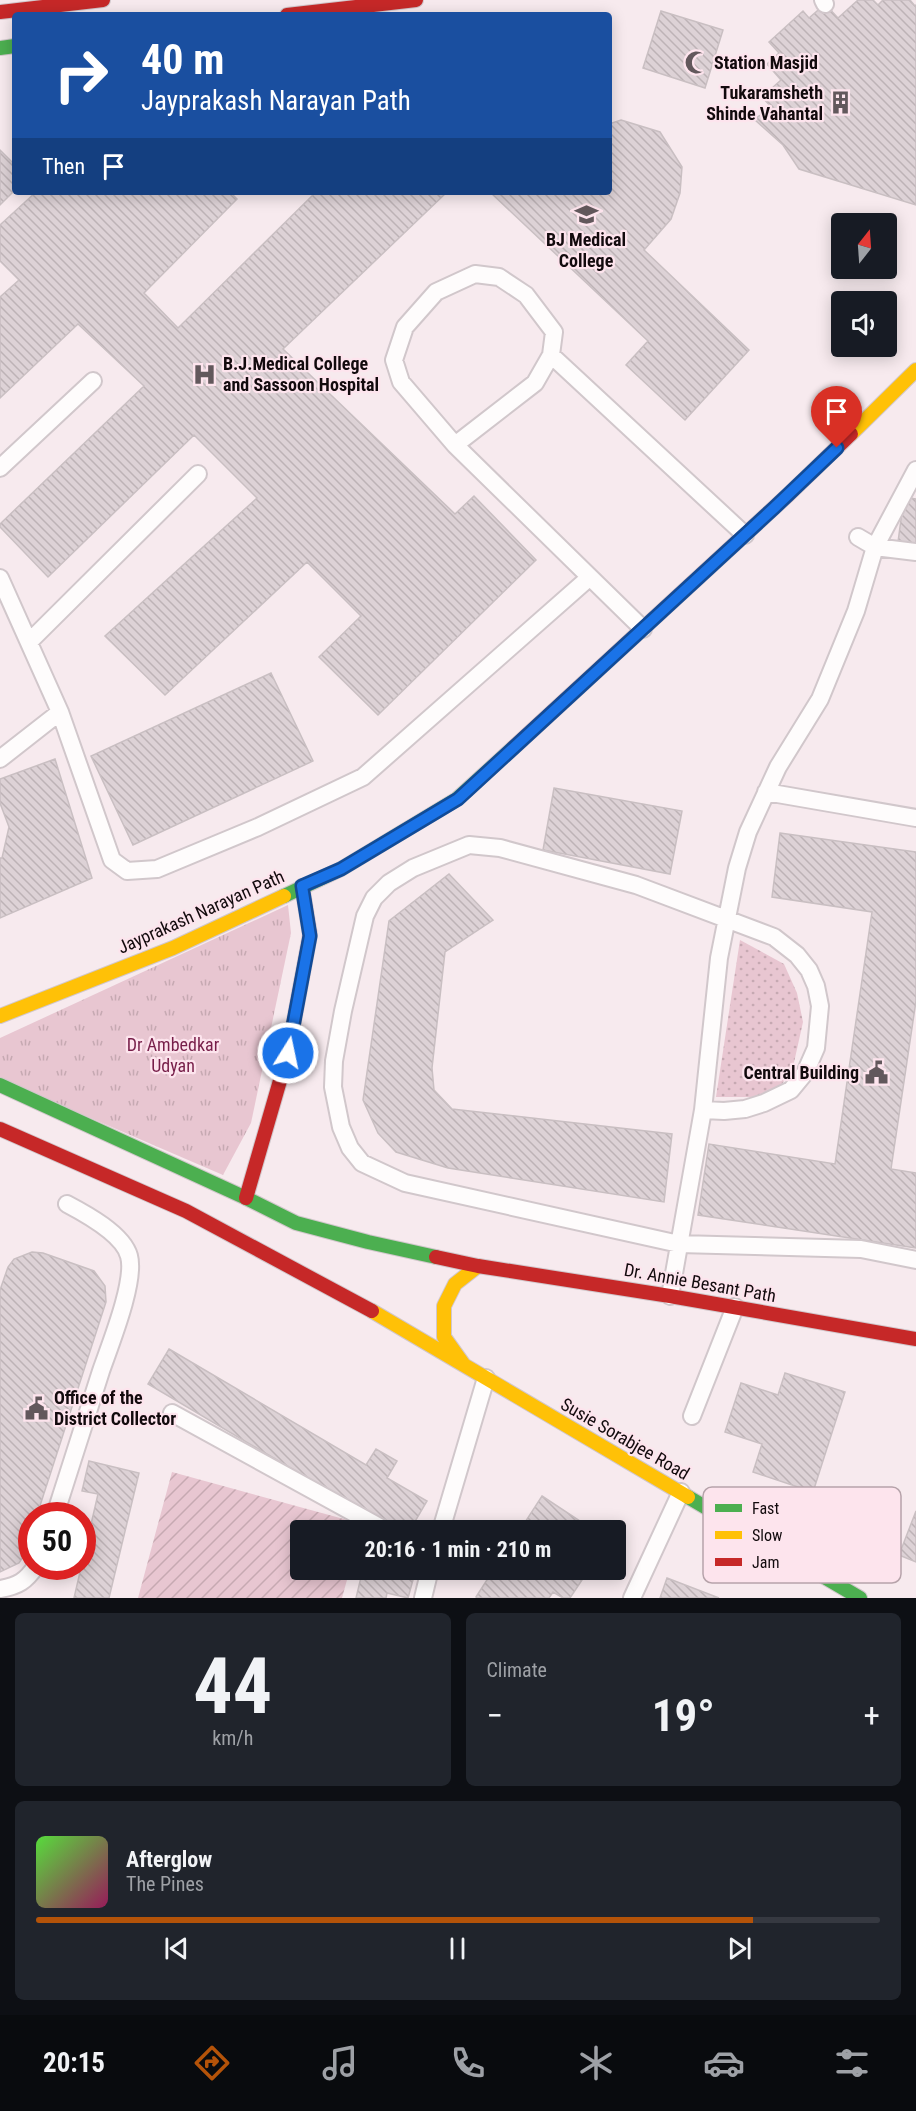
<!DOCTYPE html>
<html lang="en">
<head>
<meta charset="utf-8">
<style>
	body { margin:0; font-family:"Roboto Condensed",sans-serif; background:#20242c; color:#f1f3f6; height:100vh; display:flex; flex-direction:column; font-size:22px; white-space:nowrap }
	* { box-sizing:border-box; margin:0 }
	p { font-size:20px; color:#9ea1a6 }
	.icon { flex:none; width:33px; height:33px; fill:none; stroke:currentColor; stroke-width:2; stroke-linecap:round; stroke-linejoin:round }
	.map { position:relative; height:1598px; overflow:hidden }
	.sheet { display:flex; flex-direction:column; gap:15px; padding:15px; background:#0d0f14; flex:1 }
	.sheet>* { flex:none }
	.banner { position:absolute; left:12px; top:12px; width:600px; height:183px; border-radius:6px; box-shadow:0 3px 15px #0003; background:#1a4fa0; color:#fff; overflow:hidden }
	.needle { width:39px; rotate:17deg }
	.tools { position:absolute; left:831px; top:213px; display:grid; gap:12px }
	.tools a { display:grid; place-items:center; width:66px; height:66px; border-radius:6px; background:#171b24; box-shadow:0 3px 15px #0003; font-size:30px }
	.speed { position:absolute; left:18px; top:1502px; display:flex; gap:12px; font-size:30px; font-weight:700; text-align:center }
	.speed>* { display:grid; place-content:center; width:78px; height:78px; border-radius:50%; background:#171b24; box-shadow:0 3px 15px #0003; line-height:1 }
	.speed .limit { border:9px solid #d22; background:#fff; color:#111 }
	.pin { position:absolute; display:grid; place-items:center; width:51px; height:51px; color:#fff; margin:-62px -26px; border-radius:50% 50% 50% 0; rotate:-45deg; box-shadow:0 0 6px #0007 }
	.pin .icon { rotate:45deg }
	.me { position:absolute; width:66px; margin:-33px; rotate:10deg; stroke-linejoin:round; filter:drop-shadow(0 0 4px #0008) }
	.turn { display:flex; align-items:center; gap:21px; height:126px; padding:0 30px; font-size:27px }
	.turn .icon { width:78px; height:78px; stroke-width:2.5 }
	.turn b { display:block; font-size:42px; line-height:51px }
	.then { display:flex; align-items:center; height:57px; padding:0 30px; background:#0003; gap:12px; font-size:22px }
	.big { font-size:45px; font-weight:700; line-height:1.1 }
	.sheet .card { flex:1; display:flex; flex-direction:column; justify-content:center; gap:9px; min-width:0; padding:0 21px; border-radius:9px; background:#20242c }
	.sheet .dial { align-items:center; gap:0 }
	.dial b { font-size:78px; line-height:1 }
	.song { display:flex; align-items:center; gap:18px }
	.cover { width:72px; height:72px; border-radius:9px; background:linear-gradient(135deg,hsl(110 70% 55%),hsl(330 70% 35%)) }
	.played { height:6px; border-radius:3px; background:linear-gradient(90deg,#b45309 85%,#363941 85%) }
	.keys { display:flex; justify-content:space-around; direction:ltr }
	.heat { display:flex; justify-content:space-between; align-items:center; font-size:33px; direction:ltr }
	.sheet .tiles { flex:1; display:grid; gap:15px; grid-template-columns:1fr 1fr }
	.card:last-child { grid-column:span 2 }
	.trip { position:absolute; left:290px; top:1520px; width:336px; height:60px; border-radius:6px; background:#171b24; box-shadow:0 3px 15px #0003; font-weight:700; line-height:60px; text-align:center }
	.tab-bar { display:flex; height:96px; justify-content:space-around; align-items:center; background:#090b0e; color:#9ea1a6 }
	.tab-bar .icon { width:42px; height:42px }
	.tab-bar .on { color:#b45309 }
	.tab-bar b { font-size:27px; color:#f1f3f6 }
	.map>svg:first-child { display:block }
</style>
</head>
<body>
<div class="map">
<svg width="916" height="1598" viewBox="0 0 916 1598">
	<defs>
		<pattern id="grass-dots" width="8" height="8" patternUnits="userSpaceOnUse" patternTransform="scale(1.5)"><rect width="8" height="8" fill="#e8c6d1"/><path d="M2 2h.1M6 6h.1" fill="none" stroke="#c6a9b2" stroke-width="1.8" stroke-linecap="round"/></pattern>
		<pattern id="park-tufts" width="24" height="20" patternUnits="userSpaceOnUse" patternTransform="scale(1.5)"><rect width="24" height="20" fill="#e8c6d1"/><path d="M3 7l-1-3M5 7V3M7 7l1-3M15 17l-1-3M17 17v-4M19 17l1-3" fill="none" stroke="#c6a9b2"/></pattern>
		<pattern id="garden-furrows" width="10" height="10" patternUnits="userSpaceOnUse" patternTransform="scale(1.5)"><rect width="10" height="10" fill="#e8c6d1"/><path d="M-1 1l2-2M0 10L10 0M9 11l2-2" fill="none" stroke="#c6a9b2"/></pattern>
		<pattern id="building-back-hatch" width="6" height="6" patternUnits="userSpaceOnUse" patternTransform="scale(1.5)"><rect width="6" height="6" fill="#ddd2d6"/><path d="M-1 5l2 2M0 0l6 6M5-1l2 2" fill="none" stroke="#bdb3b6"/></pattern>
	</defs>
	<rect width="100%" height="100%" fill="#f7eaee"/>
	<path fill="url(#grass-dots)" d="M740,940L784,964L797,993L803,1022L793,1067L782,1084L762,1097H716Z"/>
	<path fill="url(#park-tufts)" d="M288,905L291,933L251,1123L223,1175L0,1079V1038Z"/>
	<path fill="url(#garden-furrows)" d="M172,1472L362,1524L361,1530H300V1569H350L342,1598H138Z"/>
	<path fill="url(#building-back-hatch)" stroke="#c9bfc2" stroke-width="1.5" d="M858,0H873L878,5L883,0H910L915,6L916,5V205L799,169L783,145L754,119L772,108L762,97L781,80L767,64L779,53L769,42L803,11L809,18L825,4L838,18Z
		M661,11L723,30L705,88L643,68Z
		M621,120L660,132L682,167L680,193L671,219L644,250L749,350L685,420L626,365L648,341L490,192H609V124Z
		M0,150L15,165V190L0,205Z
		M36,192H230L237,199L144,293L178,328L316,192H447L283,349L455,514L474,496L536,560L378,715L319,657L361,616L307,562L165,695L105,636L257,498L194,435L48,577L0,527V524L144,386L78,324L0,398V297L19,280L0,261V225Z
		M904,497L916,499V544L898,542Z
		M271,673L313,761L133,845L91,756Z
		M55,759L92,878L0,918V858H2L9,827L0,803V779Z
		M554,788L682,811L670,874L543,850Z
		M780,833L916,852V1001L891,1169L916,1173V1248L698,1215L709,1144L835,1164L872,912L772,897Z
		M449,874L493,920L445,952L432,1068L434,1090L452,1109L672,1134L664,1202L448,1168L396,1152L378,1133L363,1100L389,921Z
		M32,1252L43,1253L94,1271L105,1286L106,1302L37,1515H32V1531L23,1557L19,1563L0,1572V1290L8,1267L14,1259Z
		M169,1349L366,1465L376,1449L397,1461L387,1478L427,1501L410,1530H396L148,1384Z
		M785,1373L845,1392L813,1492L753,1472L762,1444L725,1432L741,1383L778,1395Z
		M89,1461L139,1473L109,1598H74L98,1494L82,1491Z
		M542,1496L589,1527L587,1530H520Z
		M916,1511V1562L899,1555Z
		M363,1569H416L408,1598L387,1593L386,1598H356Z
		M494,1569H579L586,1574L570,1598H563L553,1592L549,1598H477L476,1597Z
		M667,1578L719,1598H660Z"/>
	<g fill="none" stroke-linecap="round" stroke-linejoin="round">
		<defs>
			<path id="lane" d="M823,0L825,4
				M551,355L745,535
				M455,445L535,383L551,355L554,332L526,295L499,277L475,274L436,292L405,327L394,360L401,382L455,445L643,629
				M0,468L93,381
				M858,537L875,547L916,552
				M0,578L60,712L112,860L127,871L157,869L258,827L363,777L590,577
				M29,642L198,474
				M0,759L60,712
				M766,792L916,818
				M703,1110L724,1111L745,1109L764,1103L791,1090L805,1073L816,1048L820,1006L816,986L809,970L797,955L774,937L636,885L500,848L469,845L413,868L389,883L374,898L365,916L343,1011L334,1061L333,1087L341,1127L350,1148L362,1163L405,1183L679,1244L861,1249L916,1260
				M670,1296L703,1110L719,958L737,868L748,832L778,767L820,699L856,611L875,547L916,470
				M172,1413L385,1530
				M692,1416L735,1307
				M55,1515C70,1467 86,1419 101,1371C110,1345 136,1281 129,1256C123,1234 86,1214 67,1204
				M441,1530L486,1378
				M0,1589C18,1586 26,1581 36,1566
				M423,1598L430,1569
				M632,1598L681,1492"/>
			<path id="fast" d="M0,48L15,46
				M284,896L341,869L457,799L513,748
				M0,1085L246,1198L296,1223L368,1242L436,1257
				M688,1497L860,1598"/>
			<path id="slow" d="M851,434L916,370
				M0,1016L173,948L284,896
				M372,1311L688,1497
				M464,1365L444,1337V1306L455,1284L478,1266"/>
			<path id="jam" d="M0,12L103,0
				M287,15L416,0
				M513,748L789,494L851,434
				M0,1129L186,1211L372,1311
				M246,1198L288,1053L310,935L302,886
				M436,1257L478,1266L670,1296L916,1339"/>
		</defs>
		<use href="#lane" stroke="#d1c7cb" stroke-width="20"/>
		<use href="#fast" stroke="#d1c7cb" stroke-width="16"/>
		<use href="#slow" stroke="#d1c7cb" stroke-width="16"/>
		<use href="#jam" stroke="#d1c7cb" stroke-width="16"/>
		<use href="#lane" stroke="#fefcfc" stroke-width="16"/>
		<use href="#fast" stroke="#4caf50" stroke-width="14"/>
		<use href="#slow" stroke="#ffc107" stroke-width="14"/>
		<use href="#jam" stroke="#c62828" stroke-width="14"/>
	</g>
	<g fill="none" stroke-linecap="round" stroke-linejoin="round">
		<defs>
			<path id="route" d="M288,1053L310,936L302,886L341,869L458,799L774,508L837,448"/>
		</defs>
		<use href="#route" stroke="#114b97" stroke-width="15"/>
		<use href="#route" stroke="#1a73e8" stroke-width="10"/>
	</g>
	<defs>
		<symbol id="mosque-bare" viewBox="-9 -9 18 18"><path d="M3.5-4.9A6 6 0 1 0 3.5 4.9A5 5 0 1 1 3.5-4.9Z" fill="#62585c" stroke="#fde4ed" stroke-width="2.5" paint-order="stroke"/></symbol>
		<symbol id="building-bare" viewBox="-9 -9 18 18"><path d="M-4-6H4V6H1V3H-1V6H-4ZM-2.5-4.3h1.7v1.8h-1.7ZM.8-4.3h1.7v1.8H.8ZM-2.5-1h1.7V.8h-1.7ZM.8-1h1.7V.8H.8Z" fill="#62585c" stroke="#fde4ed" stroke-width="2.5" paint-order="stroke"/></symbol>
		<symbol id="university-bare" viewBox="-9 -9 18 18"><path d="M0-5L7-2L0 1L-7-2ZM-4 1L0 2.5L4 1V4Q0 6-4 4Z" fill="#62585c" stroke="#fde4ed" stroke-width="2.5" paint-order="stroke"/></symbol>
		<symbol id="hospital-bare" viewBox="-9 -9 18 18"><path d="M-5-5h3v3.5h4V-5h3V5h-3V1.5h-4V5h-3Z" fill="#62585c" stroke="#fde4ed" stroke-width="2.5" paint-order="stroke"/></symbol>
		<symbol id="civic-bare" viewBox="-9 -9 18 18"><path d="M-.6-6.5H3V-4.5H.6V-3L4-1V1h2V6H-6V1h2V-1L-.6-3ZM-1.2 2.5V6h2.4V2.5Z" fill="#62585c" stroke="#fde4ed" stroke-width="2.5" paint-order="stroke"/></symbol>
	</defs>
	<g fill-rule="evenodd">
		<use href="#mosque-bare" x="680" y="46" width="33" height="33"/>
		<use href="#building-bare" x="824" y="86" width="33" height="33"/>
		<use href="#university-bare" x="570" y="198" width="33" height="33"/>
		<use href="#hospital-bare" x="188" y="358" width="33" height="33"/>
		<use href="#civic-bare" x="860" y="1056" width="33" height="33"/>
		<use href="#civic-bare" x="20" y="1392" width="33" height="33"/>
	</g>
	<g text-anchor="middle" stroke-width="4.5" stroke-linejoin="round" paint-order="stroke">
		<g font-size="18" font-weight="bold" fill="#120a0d" stroke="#fde4ed" text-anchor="start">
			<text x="714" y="69">Station Masjid</text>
			<text x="823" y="99" text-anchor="end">Tukaramsheth<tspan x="823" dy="21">Shinde Vahantal</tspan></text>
			<text x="586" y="246" text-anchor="middle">BJ Medical<tspan x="586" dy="21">College</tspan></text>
			<text x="223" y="370">B.J.Medical College<tspan x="223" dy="21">and Sassoon Hospital</tspan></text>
			<text x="859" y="1079" text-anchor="end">Central Building</text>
			<text x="54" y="1404">Office of the<tspan x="54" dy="21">District Collector</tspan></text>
		</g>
		<g font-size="18" fill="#120a0d" stroke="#fde4ed">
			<text transform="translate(201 912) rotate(-24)" y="6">Jayprakash Narayan Path</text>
			<text transform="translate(700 1283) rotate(10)" y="6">Dr. Annie Besant Path</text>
			<text transform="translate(625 1439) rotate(30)" y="6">Susie Sorabjee Road</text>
		</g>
		<g font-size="18" fill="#771e49" stroke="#fde4ed">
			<text x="173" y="1051">Dr Ambedkar<tspan x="173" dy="21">Udyan</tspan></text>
		</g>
	</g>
	<rect x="703" y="1487" width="198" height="96" rx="9" fill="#fde4ed" stroke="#b6a3aa" stroke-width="1.5"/>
	<rect x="715" y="1504" width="27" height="8" fill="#4caf50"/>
	<rect x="715" y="1531" width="27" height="8" fill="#ffc107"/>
	<rect x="715" y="1558" width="27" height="8" fill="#c62828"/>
	<g font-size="16" fill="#120a0d">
		<text x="752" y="1514">Fast</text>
		<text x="752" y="1541">Slow</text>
		<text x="752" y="1568">Jam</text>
	</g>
</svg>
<div class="tools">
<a><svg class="needle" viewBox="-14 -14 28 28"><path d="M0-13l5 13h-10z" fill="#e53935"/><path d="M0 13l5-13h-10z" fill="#9ea1a6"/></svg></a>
<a><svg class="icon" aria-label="sound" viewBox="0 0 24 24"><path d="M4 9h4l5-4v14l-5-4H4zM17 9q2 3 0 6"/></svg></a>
</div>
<div class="speed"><div class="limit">50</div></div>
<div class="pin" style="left:837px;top:448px;background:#d93025"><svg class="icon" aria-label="arrive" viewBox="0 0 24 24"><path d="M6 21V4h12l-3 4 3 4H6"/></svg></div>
<svg class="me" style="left:288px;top:1053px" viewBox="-20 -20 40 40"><circle r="17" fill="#1a73e8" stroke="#fff" stroke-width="3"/><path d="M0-11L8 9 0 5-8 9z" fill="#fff"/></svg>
<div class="trip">20:16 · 1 min · 210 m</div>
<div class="banner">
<div class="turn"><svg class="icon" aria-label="right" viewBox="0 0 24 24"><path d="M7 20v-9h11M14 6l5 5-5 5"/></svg><div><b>40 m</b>Jayprakash Narayan Path</div></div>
<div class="then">Then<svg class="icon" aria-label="arrive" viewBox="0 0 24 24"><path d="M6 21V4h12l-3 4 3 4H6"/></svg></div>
</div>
</div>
<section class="sheet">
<div class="tiles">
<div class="card dial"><b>44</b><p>km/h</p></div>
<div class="card"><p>Climate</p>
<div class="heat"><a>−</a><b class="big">19°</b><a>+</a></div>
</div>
<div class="card">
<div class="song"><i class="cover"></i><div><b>Afterglow</b><p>The Pines</p></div></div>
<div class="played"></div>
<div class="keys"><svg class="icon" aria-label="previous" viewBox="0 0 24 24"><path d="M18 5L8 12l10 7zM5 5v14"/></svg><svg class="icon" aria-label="pause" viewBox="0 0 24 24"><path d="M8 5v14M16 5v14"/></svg><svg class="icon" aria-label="next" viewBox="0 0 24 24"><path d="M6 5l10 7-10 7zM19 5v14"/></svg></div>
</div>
</div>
</section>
<nav class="tab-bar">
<b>20:15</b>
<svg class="icon on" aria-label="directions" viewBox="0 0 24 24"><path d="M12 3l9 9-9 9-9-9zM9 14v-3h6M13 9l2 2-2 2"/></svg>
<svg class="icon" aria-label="music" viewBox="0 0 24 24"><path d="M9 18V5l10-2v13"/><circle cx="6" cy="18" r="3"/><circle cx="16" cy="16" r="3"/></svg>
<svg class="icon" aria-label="phone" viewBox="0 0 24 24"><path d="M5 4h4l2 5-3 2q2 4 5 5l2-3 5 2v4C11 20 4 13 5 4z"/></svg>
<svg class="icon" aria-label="climate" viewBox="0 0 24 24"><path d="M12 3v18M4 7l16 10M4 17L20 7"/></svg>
<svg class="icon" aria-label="car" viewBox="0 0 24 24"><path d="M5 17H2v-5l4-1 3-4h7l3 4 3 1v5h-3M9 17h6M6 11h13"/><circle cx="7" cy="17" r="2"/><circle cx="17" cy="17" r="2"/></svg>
<svg class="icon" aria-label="filters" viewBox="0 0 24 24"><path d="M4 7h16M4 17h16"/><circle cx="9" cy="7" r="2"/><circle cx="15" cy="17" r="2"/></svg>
</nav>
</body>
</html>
